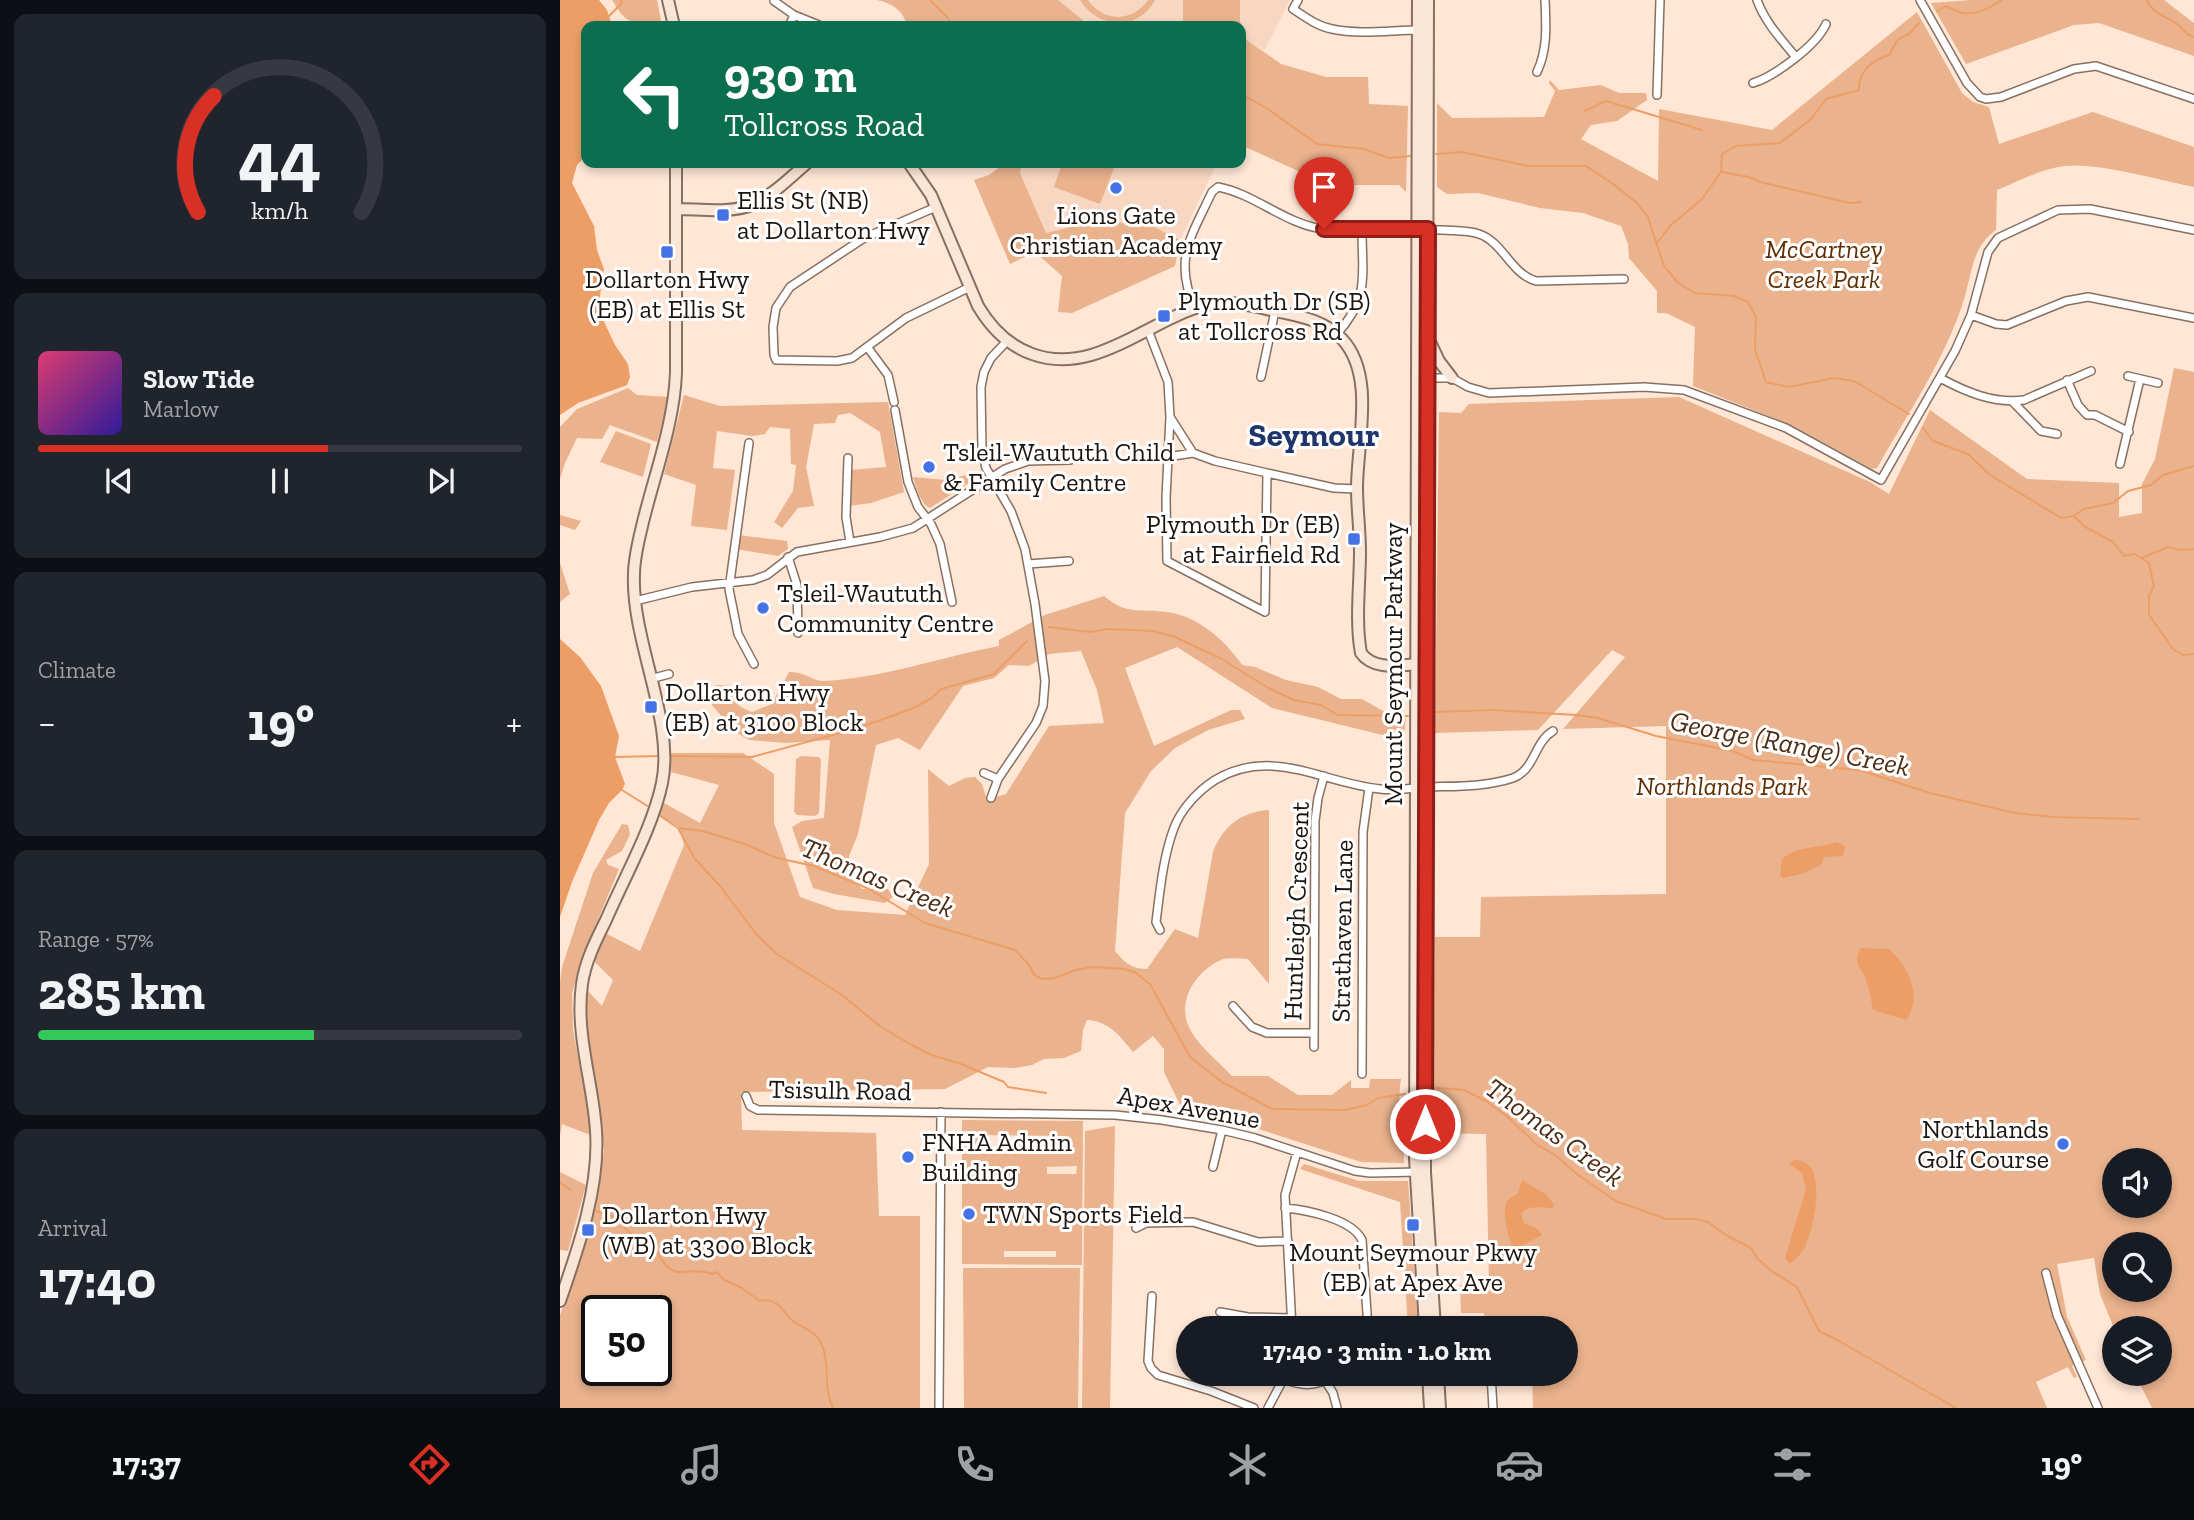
<!DOCTYPE html>
<html lang="en">
<head>
<meta charset="utf-8">
<style>
	body { margin:0; font-family:"Zilla Slab",serif; background:#20242c; color:#f1f3f6; height:100vh; display:flex; flex-direction:column; font-size:26px; white-space:nowrap }
	* { box-sizing:border-box; margin:0 }
	p { font-size:23px; color:#9ea1a6 }
	.icon { flex:none; width:38px; height:38px; fill:none; stroke:currentColor; stroke-width:2; stroke-linecap:round; stroke-linejoin:round }
	.map { position:relative; flex:1; overflow:hidden }
	.drawer { display:flex; flex-direction:column; gap:14px; padding:14px; background:#0d0f14; width:560px }
	.drawer>* { flex:none }
	.banner { position:absolute; left:21px; top:21px; width:665px; height:147px; border-radius:14px; box-shadow:0 4px 10px #0003; background:#0b6e4f; color:#fff; overflow:hidden }
	.fabs { position:absolute; left:1542px; top:1148px; display:grid; gap:14px }
	.fabs a { display:grid; place-items:center; width:70px; height:70px; border-radius:50%; background:#171b24; box-shadow:0 4px 10px #0003; font-size:35px }
	.speed { position:absolute; left:21px; top:1295px; display:flex; gap:14px; font-size:35px; font-weight:700; text-align:center }
	.speed>* { display:grid; place-content:center; width:91px; height:91px; border-radius:50%; background:#171b24; box-shadow:0 4px 10px #0003; line-height:1 }
	.speed .limit { border:4px solid #111; border-radius:10px; background:#fff; color:#111 }
	.pin { position:absolute; display:grid; place-items:center; width:60px; height:60px; color:#fff; margin:-72px -30px; border-radius:50% 50% 50% 0; rotate:-45deg; box-shadow:0 0 7px #0007 }
	.pin .icon { rotate:45deg }
	.me { position:absolute; width:77px; margin:-38px; rotate:0deg; stroke-linejoin:round; filter:drop-shadow(0 0 5px #0008) }
	.turn { display:flex; align-items:center; gap:24px; height:147px; padding:0 28px; font-size:32px }
	.turn .icon { width:91px; height:91px; stroke-width:2.5 }
	.turn b { display:block; font-size:49px; line-height:60px }
	.big { font-size:52px; font-weight:800; line-height:1.1 }
	.drawer .card { flex:1; display:flex; flex-direction:column; justify-content:center; gap:10px; min-width:0; padding:0 24px; border-radius:14px; background:#20242c }
	.drawer .dial { align-items:center; gap:0 }
	.dial svg { height:182px; overflow:visible; fill:none; stroke:#363941; stroke-width:7; stroke-linecap:round; text-anchor:middle }
	.dial text { fill:#f1f3f6; stroke:none }
	.song { display:flex; align-items:center; gap:21px }
	.cover { width:84px; height:84px; border-radius:10px; background:linear-gradient(135deg,hsl(340 70% 55%),hsl(250 70% 35%)) }
	.played { height:7px; border-radius:4px; background:linear-gradient(90deg,#d93025 60%,#363941 60%) }
	.keys { display:flex; justify-content:space-around; direction:ltr }
	.heat { display:flex; justify-content:space-between; align-items:center; font-size:38px; direction:ltr }
	.charge { height:10px; border-radius:5px; background:linear-gradient(90deg,#34c759 57%,#363941 0) }
	.trip { position:absolute; left:616px; top:1316px; width:402px; height:70px; border-radius:35px; background:#171b24; box-shadow:0 4px 10px #0003; font-weight:800; line-height:70px; text-align:center }
	.menu { display:flex; height:112px; justify-content:space-around; align-items:center; background:#090b0e; color:#9ea1a6 }
	.menu .icon { width:49px; height:49px }
	.menu .current { color:#d93025 }
	.menu b { font-size:32px; color:#f1f3f6 }
	main { display:flex; flex:1; min-height:0 }
	.map>svg:first-child { display:block }
</style>
</head>
<body>
<main>
<section class="drawer">
<div class="card dial"><svg viewBox="0 0 100 80">
<path d="M14 69A42 42 0 1 1 86 69"/>
<path d="M14 69A42 42 0 0 1 21 18" stroke="#d93025"/>
<text x="50" y="56" font-size="32" font-weight="700">44</text>
<text x="50" y="72" font-size="11">km/h</text>
</svg></div>
<div class="card">
<div class="song"><i class="cover"></i><div><b>Slow Tide</b><p>Marlow</p></div></div>
<div class="played"></div>
<div class="keys"><svg class="icon" aria-label="previous" viewBox="0 0 24 24"><path d="M18 5L8 12l10 7zM5 5v14"/></svg><svg class="icon" aria-label="pause" viewBox="0 0 24 24"><path d="M8 5v14M16 5v14"/></svg><svg class="icon" aria-label="next" viewBox="0 0 24 24"><path d="M6 5l10 7-10 7zM19 5v14"/></svg></div>
</div>
<div class="card"><p>Climate</p>
<div class="heat"><a>−</a><b class="big">19°</b><a>+</a></div>
</div>
<div class="card"><p>Range · 57%</p><b class="big">285 km</b><div class="charge"></div></div>
<div class="card"><p>Arrival</p><b class="big">17:40</b></div>
</section>
<div class="map">
<svg width="1634" height="1408" viewBox="0 0 1634 1408">
	<rect width="100%" height="100%" fill="#ffe6d5"/>
	<path fill="#f8d7c2" d="M433,0H730L704,51L681,36V26H478Z
		M462,163H657L620,240L586,223L531,222L486,233L460,173Z"/>
	<path fill="#eab28d" fill-rule="evenodd" d="M52,0H97L101,21C71,22 69,28 52,0Z
		M317,0H498L530,26H347C344,11 332,3 317,0Z
		M520,0H528C543,22 572,23 588,0H595C578,32 538,29 520,0Z
		M623,0H680V26H623Z
		M1411,0H1604L1634,23V56L1539,23L1514,25L1406,64L1371,3Z
		M1357,12L1402,93L1413,102L1429,107L1439,144L1533,112L1634,147V187C1599,180 1538,162 1504,166C1481,169 1459,181 1437,190L1436,230C1413,246 1412,271 1405,296C1387,357 1348,413 1317,468L1312,469L1233,426L1133,386L1135,327L1106,313H1097V291L1069,258L1068,244L1061,226L1023,213L980,208L918,193L887,194L877,187V103L892,118L984,117L995,91L989,83L990,80L999,90L1041,85L1059,93H1086L1087,100L1057,121L1031,125L1021,139L1098,181L1099,109L1212,130Z
		M681,36L721,64L766,77H808L809,104L848,106L846,192L839,185H769L681,145Z
		M445,163H462L460,173L486,233L531,222L586,223L620,240L615,266L512,313L498,312L502,276L475,252L450,264L414,180L429,175Z
		M502,163H556L540,204L494,187Z
		M1614,368L1634,372V1408H1592L1575,1374H1600V1328H1554L1540,1294L1534,1258L1497,1264L1507,1317L1526,1360L1512,1366L1517,1377L1514,1378L1508,1367L1476,1382L1487,1408H973L972,1374H1006V1328H930L925,1325L924,1313H901L900,1285H929L926,1134L873,1133L875,937H920L921,897L1106,894V726L1003,729L1065,657L1052,650L978,730L875,733L879,412L901,413L909,404L1119,397L1310,482L1329,494L1370,410L1467,479L1559,483V517L1582,513V484L1595,459ZM1554,1160H1600V1206H1554ZM1554,1244H1600V1290H1554Z
		M68,388L77,395L110,397L97,442L50,425L42,439L17,438L5,463L0,479V427L17,409Z
		M124,395L160,406L328,402L344,492L311,503L288,506L290,470L326,467L320,432L290,413L278,415L275,423L254,424L246,467L254,506L238,508L222,528L214,522L233,491L236,465L231,464L230,429L210,427L205,434L192,436L157,431L153,468L175,470L167,530L131,526L136,485L104,474Z
		M56,431L91,444L83,477L40,462Z
		M418,472V477L370,508C360,503 356,487 353,477L386,480Z
		M0,515L21,521L15,530L0,525Z
		M178,535L227,541L228,549L218,556L176,549Z
		M0,563L10,594L0,602Z
		M544,596C568,616 578,608 607,612C638,616 665,640 682,665L695,667L726,680L758,687L781,699H802L830,715L846,719L843,740L712,708L617,647L565,668L594,746L671,710H680L685,719L648,730L615,748L591,771L565,813L555,951C565,963 572,969 587,969L615,929L638,938L653,852C663,826 681,812 709,810V984L688,959C680,959 668,957 661,960C634,972 615,1004 631,1031C639,1046 660,1063 672,1076H708L738,1095H772L791,1080V1088H809L810,1079H841C836,1108 844,1134 844,1163L801,1162L680,1123L625,1115L604,1072V1049L593,1036L573,1052C560,1036 549,1021 527,1020L523,1030L521,1051L504,1058L484,1059L472,1065L455,1068L428,1067L385,1089L181,1092L182,1130L316,1133L319,1216H360V1408H0V1315L15,1276L44,1152L39,1104L24,1009L26,989L42,1006L53,980L33,960L45,933L80,951L124,845L119,827L97,815L102,802L140,823L159,785L111,772V753H183L214,774V823L240,897L277,910L345,915L369,864L368,769L389,786L405,778L415,777L422,784L427,800L446,794L489,726L544,723L537,690L521,651L489,654L469,666L449,665L434,678L403,686L360,750L338,738L316,745L298,834L289,856L290,877L302,889H328L333,897L325,903L274,894L253,888L232,827L242,821L264,818L270,740L226,743L189,740L174,731L152,705L150,693L156,685L171,686C172,702 178,707 192,712L212,704L229,672C243,671 253,681 264,681C324,678 381,657 439,646V640L485,615ZM37,1311H96V1370H37Z
		M241,756L258,757L261,759L259,813L255,816L237,815L234,812L236,759Z
		M62,824L68,825L70,834L62,851L46,860L48,865L59,869L20,963L12,994L13,1030L33,1136L2,1124L0,1135V982L2,967L33,873Z
		M402,1120L523,1121L522,1265L402,1264ZM418,1135L506,1136V1144L501,1153L478,1152V1147H451L450,1152L419,1151ZM517,1166L516,1174H487V1167ZM496,1251V1257H444V1251Z
		M555,1126L550,1408H522L525,1131Z
		M744,1164L799,1181H848L858,1328H848L840,1202L740,1169Z
		M0,1172L26,1185L8,1251L0,1250Z
		M403,1268H520L518,1408H404Z"/>
	<path fill="#ed9e66" d="M0,0H39L47,10L52,26H26V156L17,165L12,183L34,226L37,250L44,269L38,309L55,345L68,364L70,377L67,385L18,403L0,415Z
		M0,639L20,657L41,686L59,736L55,757L65,784L62,790L49,803L39,820L12,882L0,917Z
		M1277,842L1285,846L1283,856L1264,857L1261,865L1241,874L1223,878L1220,875L1222,859C1239,845 1257,849 1277,842Z
		M1301,948L1329,949C1349,966 1363,998 1346,1020L1313,1010C1311,1000 1310,990 1306,980C1302,967 1291,963 1301,948Z
		M1234,1160C1270,1158 1254,1227 1245,1247C1241,1254 1236,1259 1230,1264L1225,1258L1246,1189L1242,1173L1229,1164Z
		M962,1180L987,1195L994,1205L992,1208C981,1208 968,1204 961,1214L964,1223L978,1229L982,1235L954,1250C949,1241 940,1208 948,1200C951,1197 955,1196 958,1193Z"/>
	<g fill="none" stroke-linecap="round" stroke-linejoin="round">
		<path stroke="#ed9e66" stroke-width="2" d="M370,0L388,18L391,26
			M1587,0C1592,13 1605,16 1617,24C1624,29 1625,35 1634,37
			M1377,11L1386,6C1391,8 1397,12 1403,13C1418,15 1431,7 1442,0
			M49,16L61,4V0
			M681,94L708,109L757,144L804,149L829,158L850,156
			M1025,111L1046,101L1142,130
			M876,154L902,152L968,166H1026L1053,184L1077,203L1088,217L1104,266L1118,283L1135,293L1174,296L1188,302L1196,317L1195,350L1206,382L1229,387L1274,378L1294,381L1349,414
			M1162,172L1189,177L1200,182L1290,203L1301,202
			M1096,244L1111,225L1142,199L1161,172L1162,154L1176,146L1220,143L1251,119L1266,99L1299,90C1298,72 1312,60 1329,55L1338,39L1349,34L1359,23
			M1363,428L1373,441L1408,454L1430,475L1501,518L1514,516L1524,526L1553,542L1564,556L1575,554L1589,563L1594,586L1589,596V615L1613,649L1623,655L1634,654
			M1515,515L1524,509L1553,503L1568,491L1591,485L1603,475L1634,466
			M1582,558L1608,547L1619,550L1634,549
			M489,627L530,632L548,629L593,631L615,637L660,658L710,689L734,700L761,705L778,715L848,716
			M874,712L932,710L1017,715L1038,718L1096,736L1173,751L1193,760L1299,770L1370,793L1455,813L1493,817L1579,819
			M109,756L192,757L298,728L351,709L372,698L381,689L434,674L467,641
			M55,757L100,756
			M62,790L89,807
			M99,815L118,828L135,859L160,886L197,935L217,954L282,995L321,1027L350,1044L369,1054L401,1064L444,1082L448,1087L486,1093
			M118,828L142,831L182,843L217,858L254,866L309,889L365,923L455,950L469,965L474,975L482,979L495,978L516,970L533,967L565,969L576,973L590,984L630,1057L662,1082L712,1109L785,1110L807,1105L818,1098L845,1094
			M877,1088L904,1090L926,1101L948,1117L976,1144L995,1155L1018,1175L1056,1201L1106,1219H1135L1148,1222L1164,1234L1191,1248L1197,1258L1210,1270L1237,1287L1259,1331L1279,1341L1396,1408
			M0,1183L11,1190
			M37,1211L52,1216L83,1245L94,1247C116,1289 123,1263 153,1274L157,1272L164,1280L180,1287L200,1301C216,1297 221,1309 231,1319C239,1327 251,1329 258,1338C272,1358 262,1386 273,1408"/>
		<defs>
			<path id="street" d="M738,0L733,9C745,17 757,26 772,29C800,35 832,30 860,30
				M1197,0C1205,22 1220,38 1235,56
				M1360,0L1407,83L1420,97L1426,99L1441,97L1514,69L1536,66L1634,99
				M214,1L234,15L261,26
				M229,26L234,15
				M977,72C988,49 986,24 985,0
				M1193,83C1215,76 1257,45 1266,24
				M1097,95L1100,0
				M376,207L304,238L230,287L216,308L213,327L214,355L216,360L277,361L292,358L346,318L410,287
				M635,309C613,259 631,237 652,192L658,187C695,194 725,224 763,229C802,234 842,228 882,230C894,231 907,230 919,234C943,242 951,274 976,281L1064,279
				M1411,315L1436,324L1447,325L1506,301L1528,297L1634,318
				M588,330L608,382L610,417L633,453L655,461L707,473L774,488L797,489
				M777,334C810,297 802,276 802,230
				M308,348L328,375L334,402
				M1568,376L1598,383
				M701,377L715,311
				M865,378H892L908,387L929,393L1084,387L1124,390L1226,428L1321,480L1395,351L1411,315L1428,252L1438,238L1498,210L1530,209L1634,230
				M1380,378C1406,392 1434,404 1464,400L1531,371
				M1507,380L1518,405L1527,415H1535L1569,432
				M1453,402L1481,431L1497,434
				M335,410L348,482L358,507L371,524L380,544L392,602
				M610,417L606,498L607,561L705,612L707,473
				M189,443L169,589L178,634L194,664
				M607,457L633,453
				M288,458L286,517L290,542
				M1560,464L1580,379
				M228,557L237,585L238,633
				M468,564L509,561
				M75,601L132,587L193,580L207,575L237,552L320,537L353,528L445,469L468,461L510,460
				M90,679L109,674
				M424,773L438,779
				M431,798L438,779L476,723L483,706L485,681L475,604L465,549L451,511L426,468L422,451L421,387L424,372L431,358L447,341
				M600,930L596,922C600,891 603,857 614,828C621,809 638,791 655,780C713,746 761,783 820,789C836,791 852,788 868,787C896,786 926,787 953,778C975,770 974,742 993,731
				M673,1006L692,1027L707,1033H753
				M754,1047L755,821L758,798L764,776
				M802,1074L803,832L809,788
				M186,1096L190,1106L198,1110L555,1115L602,1120L662,1130L695,1138L795,1171L810,1173L859,1172
				M653,1167L662,1130
				M725,1208C747,1210 792,1219 802,1240L808,1328
				M576,1228L586,1223L633,1222L698,1242L728,1241
				M1486,1273L1497,1315L1538,1408
				M592,1296L588,1361L591,1368L598,1375L651,1391L694,1408
				M660,1312L688,1317L731,1318
				M732,1328L725,1195L737,1152
				M931,1374L933,1408
				M724,1379C747,1389 759,1384 779,1374
				M766,1382L773,1393L777,1408
				M379,1408L381,1112
				M708,1408L726,1374"/>
			<path id="secondary" d="M108,0L114,26
				M858,0L855,1158L865,1328
				M868,0L865,1172L875,1328
				M349,163L371,195L418,306C431,328 447,345 472,354C535,377 589,319 646,305C671,299 696,307 720,312C743,317 765,321 782,339C816,375 797,443 797,488C797,509 800,530 800,552C800,584 795,621 801,653C814,671 840,665 860,664
				M116,209C141,209 171,214 194,204C213,195 232,176 247,163
				M870,342L879,361L892,378
				M0,1301C18,1249 40,1187 36,1131C33,1082 15,1034 22,984C25,962 36,940 46,920C64,878 93,827 102,783C115,721 71,640 74,574C74,557 79,539 83,522C95,473 114,423 116,373V163
				M868,1374L870,1408
				M878,1374L880,1408"/>
		</defs>
		<use href="#street" stroke="#877062" stroke-width="10"/>
		<use href="#secondary" stroke="#877062" stroke-width="14"/>
		<use href="#street" stroke="#fff" stroke-width="7"/>
		<use href="#secondary" stroke="#fae6d7" stroke-width="10"/>
	</g>
	<g fill="none" stroke-linecap="round" stroke-linejoin="round">
		<defs>
			<path id="route" d="M764,229H868L865,1124"/>
		</defs>
		<use href="#route" stroke="#8d1f18" stroke-width="18"/>
		<use href="#route" stroke="#d93025" stroke-width="12"/>
	</g>
	<g fill="#4573e5" stroke="#fff" stroke-width="2.5">
		<circle cx="556" cy="188" r="7"/>
		<rect x="156" y="208" width="14" height="14" rx="3.5"/>
		<rect x="100" y="245" width="14" height="14" rx="3.5"/>
		<rect x="597" y="309" width="14" height="14" rx="3.5"/>
		<circle cx="369" cy="467" r="7"/>
		<rect x="787" y="532" width="14" height="14" rx="3.5"/>
		<circle cx="203" cy="608" r="7"/>
		<rect x="84" y="700" width="14" height="14" rx="3.5"/>
		<circle cx="1503" cy="1144" r="7"/>
		<circle cx="348" cy="1157" r="7"/>
		<circle cx="409" cy="1214" r="7"/>
		<rect x="846" y="1218" width="14" height="14" rx="3.5"/>
		<rect x="21" y="1223" width="14" height="14" rx="3.5"/>
	</g>
	<g text-anchor="middle" stroke-width="6" stroke-linejoin="round" paint-order="stroke">
		<g font-size="26" fill="#1c140e" stroke="#fff" text-anchor="start">
			<text x="177" y="209">Ellis St (NB)<tspan x="177" dy="30">at Dollarton Hwy</tspan></text>
			<text x="556" y="224" text-anchor="middle">Lions Gate<tspan x="556" dy="30">Christian Academy</tspan></text>
			<text x="107" y="288" text-anchor="middle">Dollarton Hwy<tspan x="107" dy="30">(EB) at Ellis St</tspan></text>
			<text x="618" y="310">Plymouth Dr (SB)<tspan x="618" dy="30">at Tollcross Rd</tspan></text>
			<text x="383" y="461">Tsleil-Waututh Child<tspan x="383" dy="30">&amp; Family Centre</tspan></text>
			<text x="780" y="533" text-anchor="end">Plymouth Dr (EB)<tspan x="780" dy="30">at Fairfield Rd</tspan></text>
			<text x="217" y="602">Tsleil-Waututh<tspan x="217" dy="30">Community Centre</tspan></text>
			<text x="105" y="701">Dollarton Hwy<tspan x="105" dy="30">(EB) at 3100 Block</tspan></text>
			<text x="1489" y="1138" text-anchor="end">Northlands<tspan x="1489" dy="30">Golf Course</tspan></text>
			<text x="362" y="1151">FNHA Admin<tspan x="362" dy="30">Building</tspan></text>
			<text x="423" y="1223">TWN Sports Field</text>
			<text x="42" y="1224">Dollarton Hwy<tspan x="42" dy="30">(WB) at 3300 Block</tspan></text>
			<text x="853" y="1261" text-anchor="middle">Mount Seymour Pkwy<tspan x="853" dy="30">(EB) at Apex Ave</tspan></text>
		</g>
		<g font-size="26" font-style="italic" fill="#612e01" stroke="#fff">
			<text x="1264" y="258">McCartney<tspan x="1264" dy="30">Creek Park</tspan></text>
			<text x="1162" y="795">Northlands Park</text>
		</g>
		<g font-size="26" fill="#1c140e" stroke="#fff">
			<text transform="translate(833 664) rotate(-90)" y="9">Mount Seymour Parkway</text>
			<text transform="translate(736 911) rotate(-88)" y="9">Huntleigh Crescent</text>
			<text transform="translate(782 931) rotate(-89)" y="9">Strathaven Lane</text>
			<text transform="translate(280 1090) rotate(1)" y="9">Tsisulh Road</text>
			<text transform="translate(629 1107) rotate(10)" y="9">Apex Avenue</text>
		</g>
		<g font-size="28" font-style="italic" fill="#4e2d16" stroke="#fff">
			<text transform="translate(1230 743) rotate(11)" y="10">George (Range) Creek</text>
			<text transform="translate(318 877) rotate(23)" y="10">Thomas Creek</text>
			<text transform="translate(995 1132) rotate(36)" y="10">Thomas Creek</text>
		</g>
		<g font-size="33" font-weight="bold" fill="#1f356c" stroke="#fff">
			<text x="754" y="446">Seymour</text>
		</g>
	</g>
</svg>
<div class="fabs">
<a><svg class="icon" aria-label="sound" viewBox="0 0 24 24"><path d="M4 9h4l5-4v14l-5-4H4zM17 9q2 3 0 6"/></svg></a>
<a><svg class="icon" aria-label="search" viewBox="0 0 24 24"><circle cx="10" cy="10" r="6"/><path d="M15 15l6 6"/></svg></a>
<a><svg class="icon" aria-label="layers" viewBox="0 0 24 24"><path d="M12 4l9 5-9 5-9-5zM3 14l9 5 9-5"/></svg></a>
</div>
<div class="speed"><div class="limit">50</div></div>
<div class="pin" style="left:764px;top:229px;background:#d93025"><svg class="icon" aria-label="arrive" viewBox="0 0 24 24"><path d="M6 21V4h12l-3 4 3 4H6"/></svg></div>
<svg class="me" style="left:865px;top:1124px" viewBox="-20 -20 40 40"><circle r="17" fill="#d93025" stroke="#fff" stroke-width="3"/><path d="M0-11L8 9 0 5-8 9z" fill="#fff"/></svg>
<div class="trip">17:40 · 3 min · 1.0 km</div>
<div class="banner">
<div class="turn"><svg class="icon" aria-label="left" viewBox="0 0 24 24"><path d="M17 20v-9H6M10 6l-5 5 5 5"/></svg><div><b>930 m</b>Tollcross Road</div></div>
</div>
</div>
</main>
<nav class="menu">
<b>17:37</b>
<svg class="icon current" aria-label="directions" viewBox="0 0 24 24"><path d="M12 3l9 9-9 9-9-9zM9 14v-3h6M13 9l2 2-2 2"/></svg>
<svg class="icon" aria-label="music" viewBox="0 0 24 24"><path d="M9 18V5l10-2v13"/><circle cx="6" cy="18" r="3"/><circle cx="16" cy="16" r="3"/></svg>
<svg class="icon" aria-label="phone" viewBox="0 0 24 24"><path d="M5 4h4l2 5-3 2q2 4 5 5l2-3 5 2v4C11 20 4 13 5 4z"/></svg>
<svg class="icon" aria-label="climate" viewBox="0 0 24 24"><path d="M12 3v18M4 7l16 10M4 17L20 7"/></svg>
<svg class="icon" aria-label="car" viewBox="0 0 24 24"><path d="M5 17H2v-5l4-1 3-4h7l3 4 3 1v5h-3M9 17h6M6 11h13"/><circle cx="7" cy="17" r="2"/><circle cx="17" cy="17" r="2"/></svg>
<svg class="icon" aria-label="filters" viewBox="0 0 24 24"><path d="M4 7h16M4 17h16"/><circle cx="9" cy="7" r="2"/><circle cx="15" cy="17" r="2"/></svg>
<b>19°</b>
</nav>
</body>
</html>
